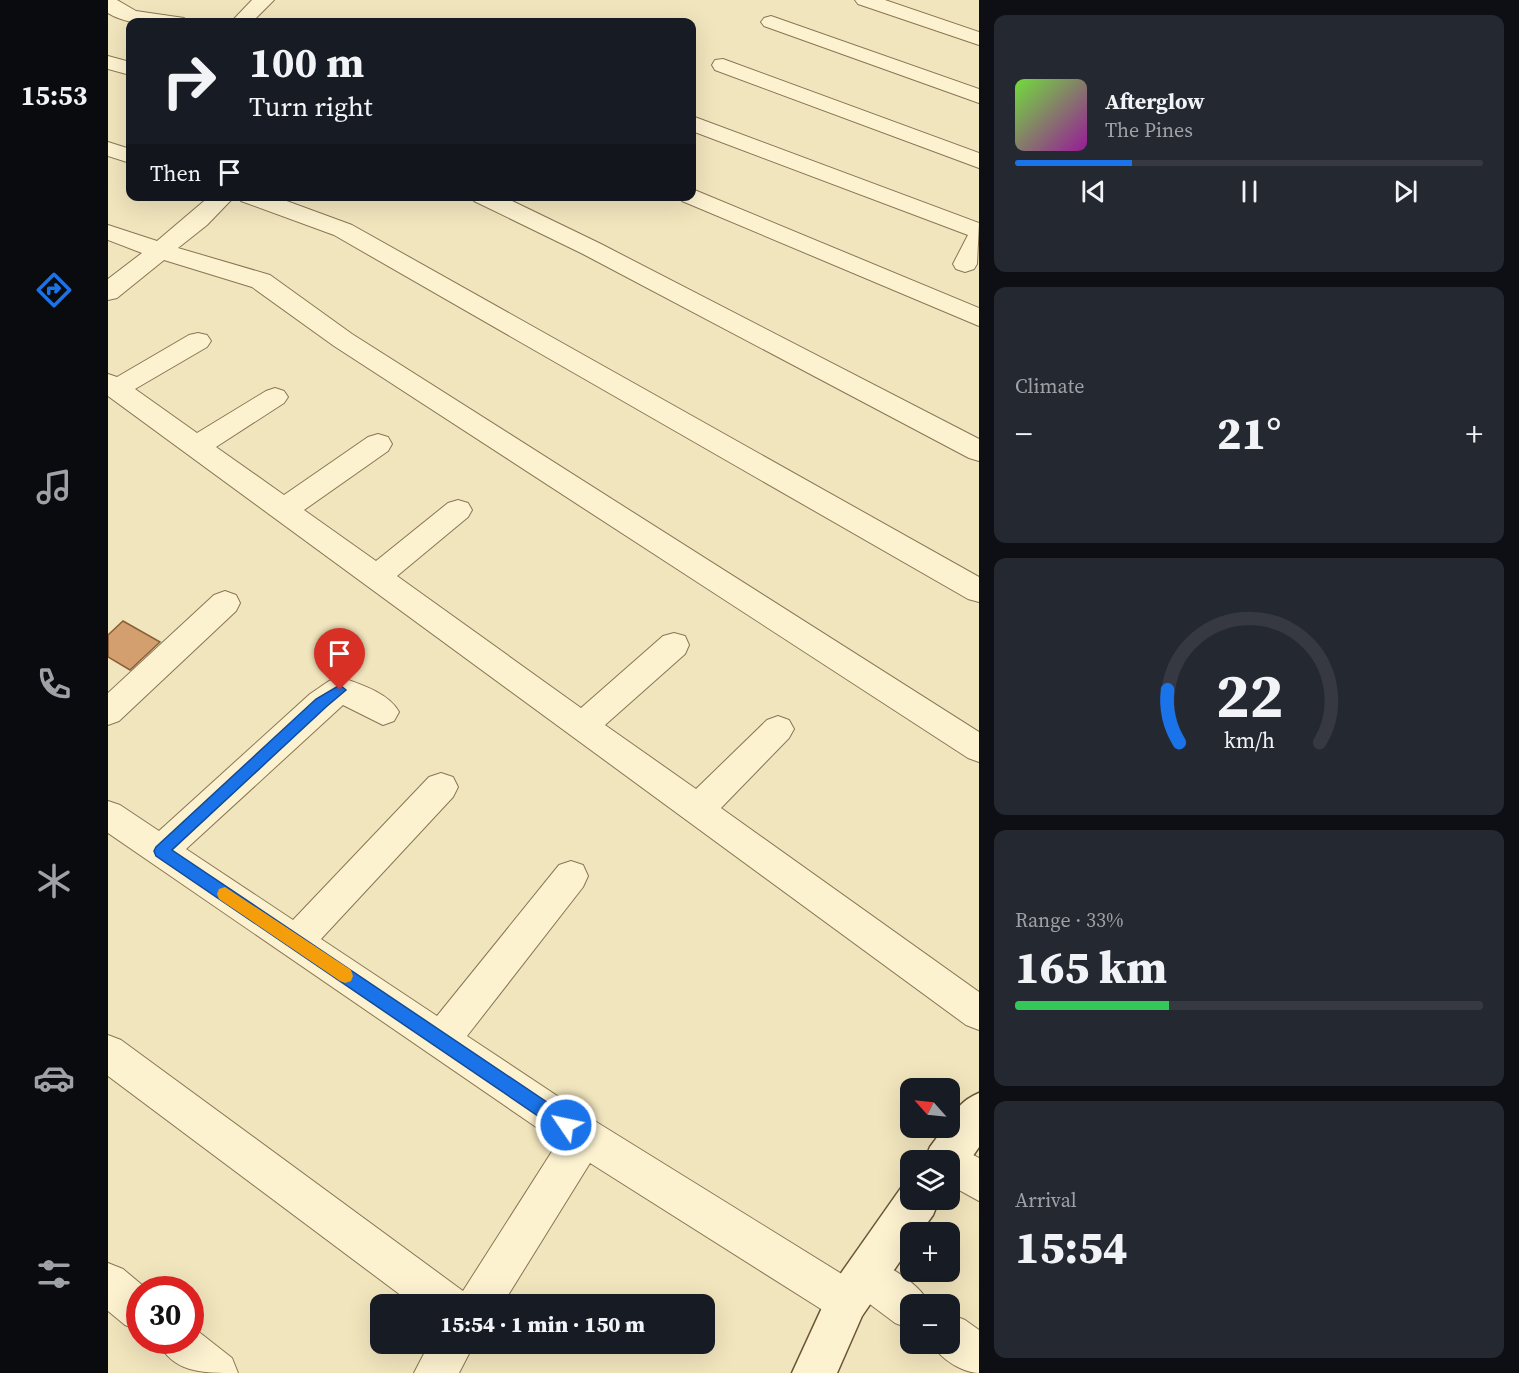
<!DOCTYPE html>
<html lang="en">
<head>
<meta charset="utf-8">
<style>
	body { margin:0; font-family:"Source Serif 4",serif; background:#242831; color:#f1f3f6; height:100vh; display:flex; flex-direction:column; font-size:22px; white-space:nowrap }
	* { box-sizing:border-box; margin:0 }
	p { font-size:20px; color:#9ea1a6 }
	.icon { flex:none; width:33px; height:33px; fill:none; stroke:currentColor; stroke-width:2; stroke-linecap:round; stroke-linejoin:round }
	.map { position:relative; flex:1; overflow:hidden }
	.panel { display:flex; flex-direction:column; gap:15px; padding:15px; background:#0d0f14; width:540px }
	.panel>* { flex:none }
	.top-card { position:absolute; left:18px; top:18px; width:570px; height:183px; border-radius:12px; box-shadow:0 6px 24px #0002; background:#171b24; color:#f1f3f6; overflow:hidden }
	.needle { width:39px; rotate:297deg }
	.fabs { position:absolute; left:792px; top:1078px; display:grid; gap:12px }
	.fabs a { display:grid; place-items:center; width:60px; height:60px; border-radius:12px; background:#171b24; box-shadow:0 6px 24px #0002; font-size:30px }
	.speed { position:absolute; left:18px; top:1276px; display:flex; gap:12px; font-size:30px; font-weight:700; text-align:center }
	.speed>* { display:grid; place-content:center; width:78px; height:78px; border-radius:50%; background:#171b24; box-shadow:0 6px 24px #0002; line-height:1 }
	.speed .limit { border:9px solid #d22; background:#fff; color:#111 }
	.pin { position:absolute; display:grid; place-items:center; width:51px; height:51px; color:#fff; margin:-62px -26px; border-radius:50% 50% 50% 0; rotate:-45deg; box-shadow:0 0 6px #0007 }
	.pin .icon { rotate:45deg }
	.me { position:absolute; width:66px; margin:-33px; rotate:304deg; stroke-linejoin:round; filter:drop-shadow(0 0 4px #0008) }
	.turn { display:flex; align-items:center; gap:21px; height:126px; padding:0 24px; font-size:27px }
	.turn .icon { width:78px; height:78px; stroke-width:2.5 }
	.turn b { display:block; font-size:42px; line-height:51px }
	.then { display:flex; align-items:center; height:57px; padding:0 24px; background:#0003; gap:12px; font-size:22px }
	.big { font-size:45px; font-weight:800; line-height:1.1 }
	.panel .widget { flex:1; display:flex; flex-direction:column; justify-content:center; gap:9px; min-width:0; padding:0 21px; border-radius:12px; background:#242831 }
	.panel .dial { align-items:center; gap:0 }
	.dial svg { height:156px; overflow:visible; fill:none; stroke:#363941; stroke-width:7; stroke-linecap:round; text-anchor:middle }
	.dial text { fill:#f1f3f6; stroke:none }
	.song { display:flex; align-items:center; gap:18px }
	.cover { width:72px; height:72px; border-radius:9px; background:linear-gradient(135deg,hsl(100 70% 55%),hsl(300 70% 35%)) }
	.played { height:6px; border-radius:3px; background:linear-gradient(90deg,#1a73e8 25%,#363941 25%) }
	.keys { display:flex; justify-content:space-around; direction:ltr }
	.heat { display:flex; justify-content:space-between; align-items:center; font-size:33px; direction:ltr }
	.charge { height:9px; border-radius:4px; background:linear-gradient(90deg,#34c759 33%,#363941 0) }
	.trip { position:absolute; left:262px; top:1294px; width:345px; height:60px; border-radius:12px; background:#171b24; box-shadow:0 6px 24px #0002; font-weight:800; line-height:60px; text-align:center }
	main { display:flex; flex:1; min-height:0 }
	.menu { display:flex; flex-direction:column; width:108px; justify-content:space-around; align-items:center; background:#090b0e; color:#9ea1a6 }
	.menu .icon { width:42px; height:42px }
	.menu .on { color:#1a73e8 }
	.menu b { font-size:27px; color:#f1f3f6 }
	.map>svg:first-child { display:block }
</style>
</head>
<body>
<main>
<nav class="menu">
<b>15:53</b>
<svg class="icon on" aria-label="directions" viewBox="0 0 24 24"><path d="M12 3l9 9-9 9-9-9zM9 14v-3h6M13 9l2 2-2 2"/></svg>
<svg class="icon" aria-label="music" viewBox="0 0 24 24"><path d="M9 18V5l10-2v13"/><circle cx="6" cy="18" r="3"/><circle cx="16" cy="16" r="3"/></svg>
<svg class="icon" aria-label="phone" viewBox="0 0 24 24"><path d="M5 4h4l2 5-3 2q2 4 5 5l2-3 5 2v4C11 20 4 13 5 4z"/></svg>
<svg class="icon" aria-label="climate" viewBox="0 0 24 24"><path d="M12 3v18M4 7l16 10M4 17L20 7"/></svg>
<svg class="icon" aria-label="car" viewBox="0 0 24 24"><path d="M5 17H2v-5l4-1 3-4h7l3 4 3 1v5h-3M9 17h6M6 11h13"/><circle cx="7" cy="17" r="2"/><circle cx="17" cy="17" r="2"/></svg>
<svg class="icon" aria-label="filters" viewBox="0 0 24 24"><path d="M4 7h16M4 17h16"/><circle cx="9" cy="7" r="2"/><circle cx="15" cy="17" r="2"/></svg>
</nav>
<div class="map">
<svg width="871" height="1373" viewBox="0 0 871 1373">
	<rect width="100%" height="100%" fill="#f1e5bd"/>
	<path fill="#d39f6f" stroke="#8c5f38" stroke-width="1.5" d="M15,621L52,642L22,670L0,657V635Z"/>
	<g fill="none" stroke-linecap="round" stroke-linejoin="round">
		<defs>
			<path id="street" d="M0,0H9L28,11L76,18L79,22C55,25 22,27 0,13Z
				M144,0H166L144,22H123Z
				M747,0H777L871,32V45L750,4Z
				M663,16L871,89V103L656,26L653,22L656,18Z
				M0,56L22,62V75L0,69Z
				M615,59L871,153V168L607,70L604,65L607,60Z
				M584,116L871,223L869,264L866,269L857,272L848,269L845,264L860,235L584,131Z
				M0,142L22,149V163L0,156Z
				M584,189L871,308V326L574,201L571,196H584Z
				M102,196H127L99,225L70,248L162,275L244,334L871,732V762L860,758L226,346L144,287L56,260L9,298L0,300V279L34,253L0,240V225L49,241Z
				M130,196H165L244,225L871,577V602L860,599L226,235L133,201Z
				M363,196H394L493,244L871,439V461L861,458L475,254L366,201Z
				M90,333L99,335L103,341L99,347L27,389L89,433L158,391L167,388L176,391L180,397L176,403L108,447L176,495L260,437L270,434L280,437L284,444L280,451L196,510L268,561L340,503L350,500L360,503L364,510L360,517L289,576L473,708L555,636L566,633L577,636L581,645L577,654L497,725L588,789L659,720L670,716L681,720L686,729L681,738L613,808L871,992V1030L858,1025L0,396V374L9,377L81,335Z
				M117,591L128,595L132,603L128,611L11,721L0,725V693L106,595Z
				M232,677C252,684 281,693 291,712L286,721L275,725L235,705L78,849L185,920L321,777L333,773L345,777L350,787L345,797L213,939L329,1016L451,865L463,861L475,865L480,876L475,887L359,1036L490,1123L737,1276L742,1261L757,1255C779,1265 812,1283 822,1305H802V1329L787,1323L759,1302L754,1316L739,1322L724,1316L482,1163L394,1305H306L0,1076V1035L13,1040L355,1291L450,1142L0,833V801L12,805L51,831L202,694L221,681Z
				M842,1143L871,1158V1201L842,1185V1161H823L828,1149Z
				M0,1263L15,1269L40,1290H32V1331L17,1325L0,1311Z
				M842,1314L857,1320L871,1330V1373C856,1373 831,1359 825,1344H842Z
				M82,1325L124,1358L130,1373C92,1373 66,1373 49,1341H82Z
				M321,1344H366L351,1373H306Z"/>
			<path id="secondary" d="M871,1093V1147L852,1175L842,1180V1161H816L822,1147L836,1128H842C842,1111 857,1099 871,1093Z
				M802,1182V1200H831L825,1215L812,1233H802V1247L754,1316L729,1373H684L724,1286L795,1185Z"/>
		</defs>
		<use href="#street" stroke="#8a7554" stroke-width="2"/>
		<use href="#secondary" stroke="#6c5638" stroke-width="3"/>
		<use href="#street" fill="#fcf2d0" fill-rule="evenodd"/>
		<use href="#secondary" fill="#fcf2d0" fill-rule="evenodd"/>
	</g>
	<path fill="#1a73e8" stroke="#114b97" stroke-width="1.5" d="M232,685L238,690L218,707L64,850L464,1119L466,1125L464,1131L458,1133L452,1131L48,856L46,851L48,847L208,699Z"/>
	<path fill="#f59e0b" d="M117,887L243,970L245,976L243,981L237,983L232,981L111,899L109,894L111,889Z"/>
</svg>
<div class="fabs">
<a><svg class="needle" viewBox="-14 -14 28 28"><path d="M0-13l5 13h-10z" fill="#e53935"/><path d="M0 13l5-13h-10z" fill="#9ea1a6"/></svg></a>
<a><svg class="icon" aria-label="layers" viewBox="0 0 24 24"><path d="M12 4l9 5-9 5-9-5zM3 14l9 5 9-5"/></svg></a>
<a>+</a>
<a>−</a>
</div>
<div class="speed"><div class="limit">30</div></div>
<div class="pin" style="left:232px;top:690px;background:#d93025"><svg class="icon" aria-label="arrive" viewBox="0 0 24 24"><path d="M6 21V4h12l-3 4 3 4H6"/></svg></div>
<svg class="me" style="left:458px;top:1125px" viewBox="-20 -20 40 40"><circle r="17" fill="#1a73e8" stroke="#fff" stroke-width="3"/><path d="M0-11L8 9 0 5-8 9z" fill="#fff"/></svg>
<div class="trip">15:54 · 1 min · 150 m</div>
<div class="top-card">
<div class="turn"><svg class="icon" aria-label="right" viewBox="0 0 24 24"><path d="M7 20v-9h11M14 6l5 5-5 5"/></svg><div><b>100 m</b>Turn right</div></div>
<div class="then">Then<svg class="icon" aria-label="arrive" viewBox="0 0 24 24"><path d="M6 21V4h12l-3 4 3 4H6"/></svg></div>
</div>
</div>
<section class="panel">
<div class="widget">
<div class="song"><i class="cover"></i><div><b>Afterglow</b><p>The Pines</p></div></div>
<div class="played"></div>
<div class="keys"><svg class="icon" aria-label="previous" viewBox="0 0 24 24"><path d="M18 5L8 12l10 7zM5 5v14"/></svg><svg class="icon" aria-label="pause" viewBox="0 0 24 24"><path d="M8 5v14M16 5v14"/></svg><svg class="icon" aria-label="next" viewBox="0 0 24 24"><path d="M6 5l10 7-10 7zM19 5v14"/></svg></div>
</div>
<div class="widget"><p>Climate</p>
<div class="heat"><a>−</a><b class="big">21°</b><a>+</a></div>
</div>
<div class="widget dial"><svg viewBox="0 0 100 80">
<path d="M14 69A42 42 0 1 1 86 69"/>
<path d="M14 69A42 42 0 0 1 8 42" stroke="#1a73e8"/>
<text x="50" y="56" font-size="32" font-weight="700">22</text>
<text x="50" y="72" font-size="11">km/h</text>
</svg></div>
<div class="widget"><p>Range · 33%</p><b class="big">165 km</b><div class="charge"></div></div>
<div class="widget"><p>Arrival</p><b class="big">15:54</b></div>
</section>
</main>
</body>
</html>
